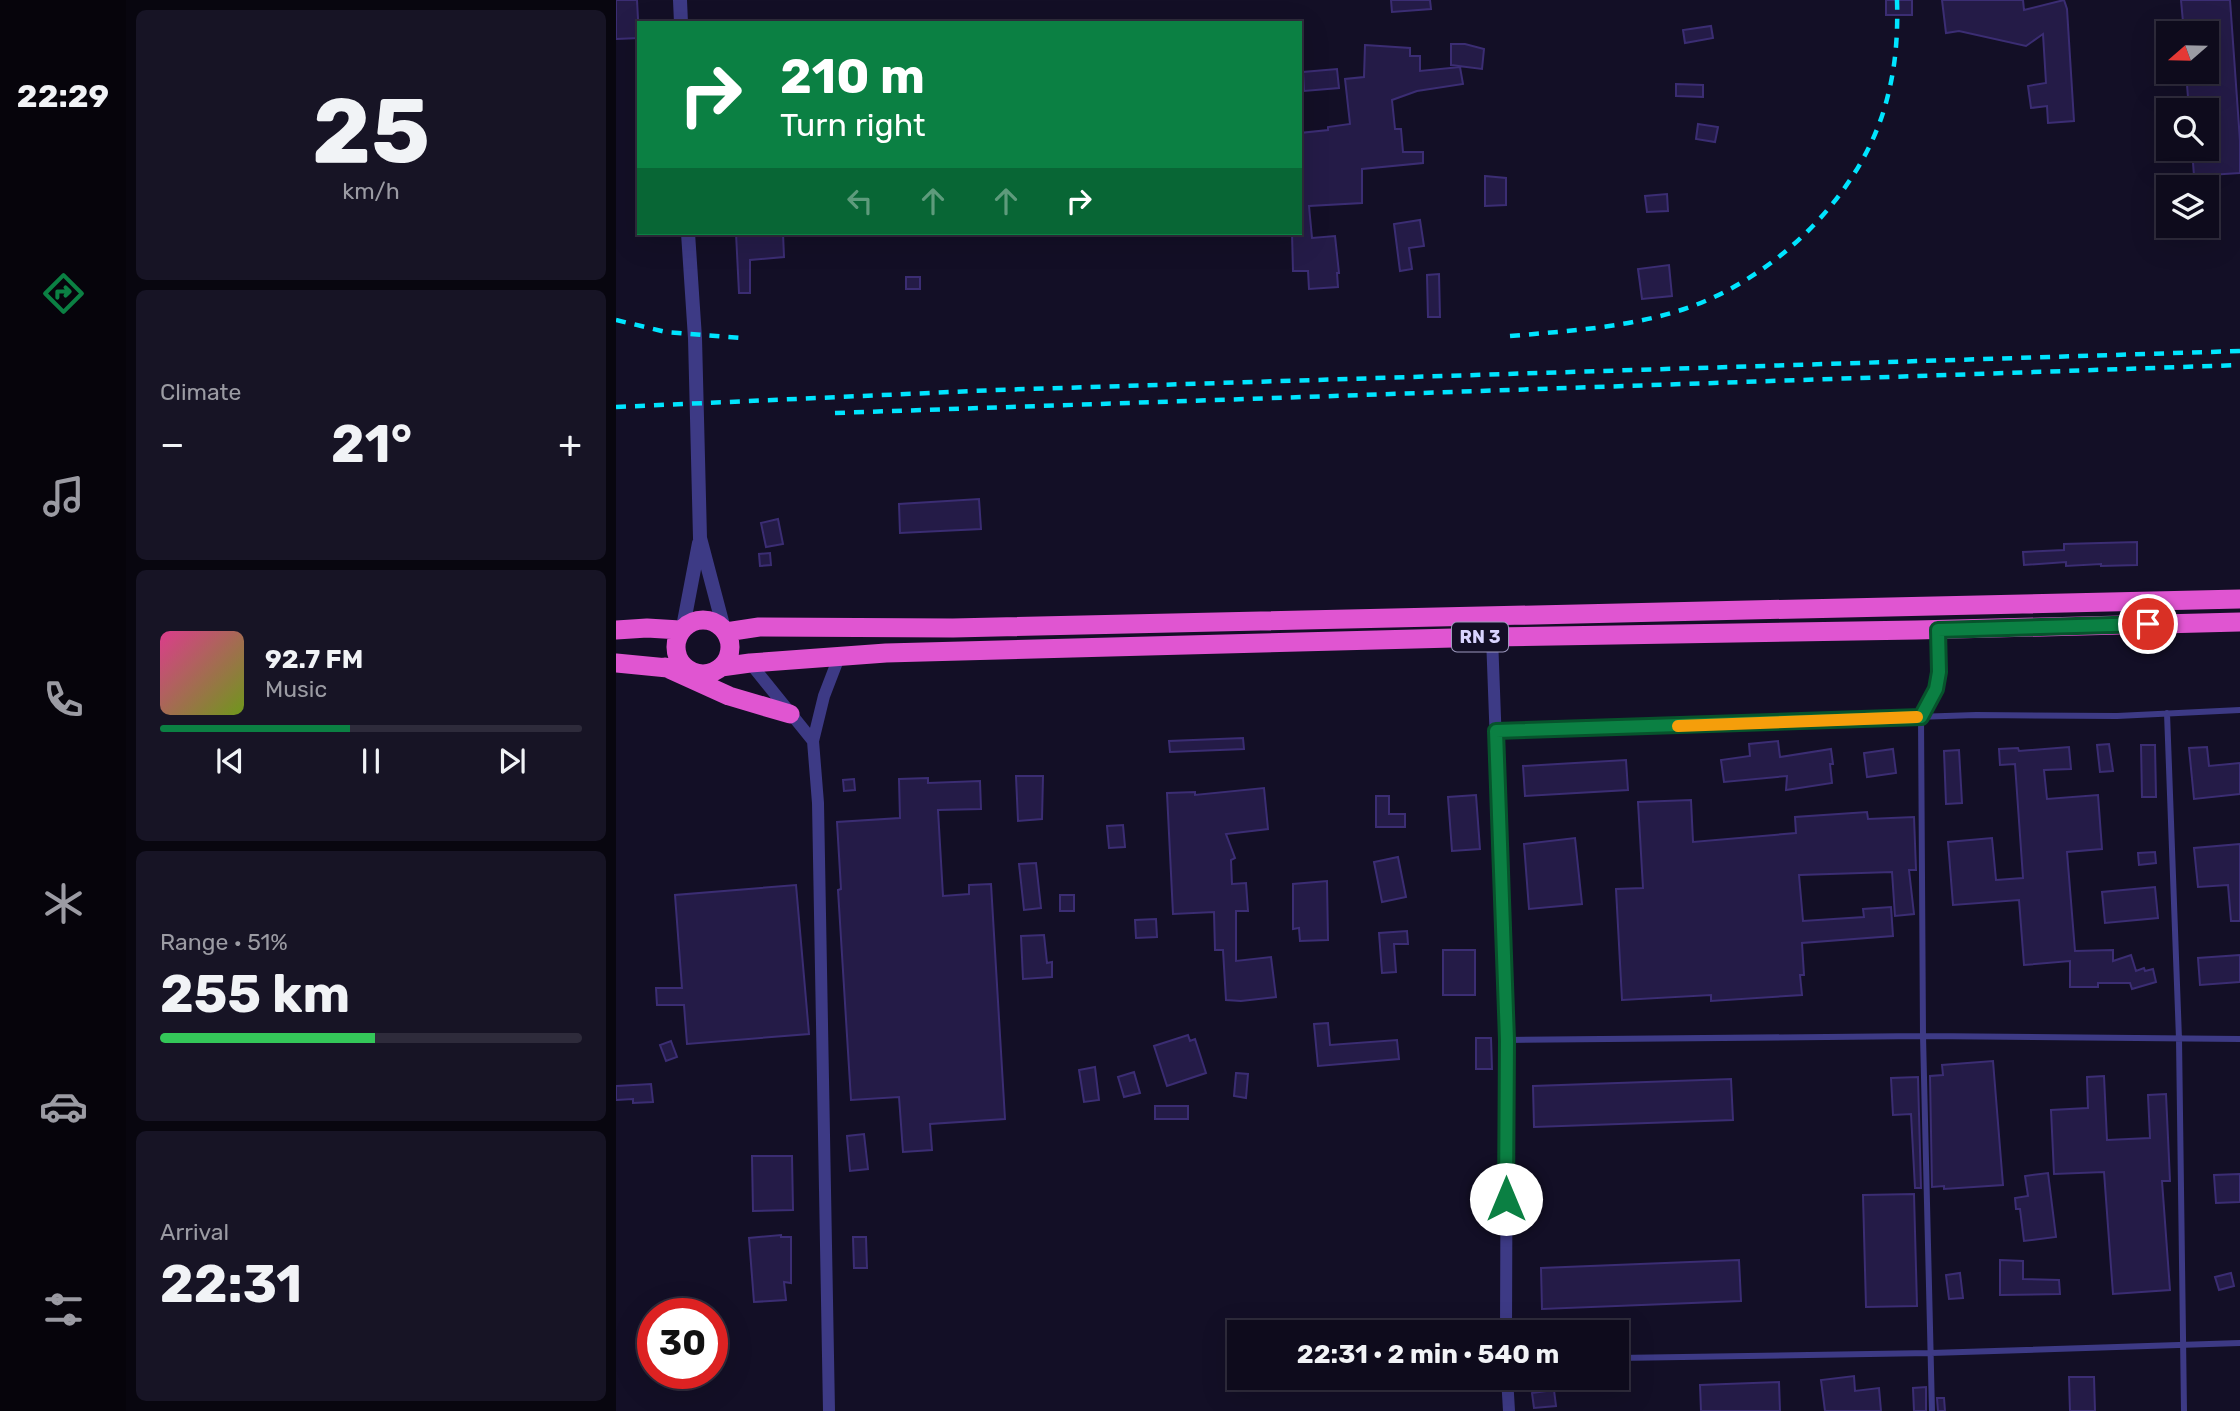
<!DOCTYPE html>
<html lang="en">
<head>
<meta charset="utf-8">
<style>
	body { margin:0; font-family:Rubik,sans-serif; background:#171425; color:#f1f3f6; height:100vh; display:flex; flex-direction:column; font-size:26px; white-space:nowrap }
	* { box-sizing:border-box; margin:0 }
	p { font-size:23px; color:#9b9ba3 }
	.icon { flex:none; width:38px; height:38px; fill:none; stroke:currentColor; stroke-width:2; stroke-linecap:round; stroke-linejoin:round }
	.map { position:relative; flex:1; overflow:hidden }
	.panel { display:flex; flex-direction:column; gap:10px; padding:10px; background:#08060f; width:490px }
	.panel>* { flex:none }
	.guide { position:absolute; left:21px; top:21px; width:665px; height:214px; border-radius:0px; box-shadow:0 7px 28px #0002,0 0 0 2px #2e2b3b; background:#0b8043; color:#fff; overflow:hidden }
	.needle { width:46px; rotate:250deg }
	.buttons { position:absolute; left:1540px; top:21px; display:grid; gap:14px }
	.buttons a { display:grid; place-items:center; width:63px; height:63px; border-radius:0px; background:#0e0b1c; box-shadow:0 7px 28px #0002,0 0 0 2px #2e2b3b; font-size:35px }
	.speed { position:absolute; left:21px; top:1298px; display:flex; gap:14px; font-size:35px; font-weight:700; text-align:center }
	.speed>* { display:grid; place-content:center; width:91px; height:91px; border-radius:50%; background:#0e0b1c; box-shadow:0 7px 28px #0002,0 0 0 2px #2e2b3b; line-height:1 }
	.speed .limit { border:10px solid #d22; background:#fff; color:#111 }
	.pin { position:absolute; display:grid; place-items:center; width:60px; height:60px; color:#fff; margin:-30px; border:4px solid #fff; border-radius:50%; box-shadow:0 2px 7px #0007 }
	.me { position:absolute; width:77px; margin:-38px; rotate:0deg; stroke-linejoin:round; filter:drop-shadow(0 0 5px #0008) }
	.turn { display:flex; align-items:center; gap:24px; height:147px; padding:0 28px; font-size:32px }
	.turn .icon { width:91px; height:91px; stroke-width:2.5 }
	.turn b { display:block; font-size:49px; line-height:60px }
	.lanes { display:flex; align-items:center; height:66px; padding:0 28px; background:#0003; justify-content:center; gap:35px; direction:ltr }
	.lanes .off { opacity:.35 }
	.big { font-size:52px; font-weight:700; line-height:1.1 }
	.panel .widget { flex:1; display:flex; flex-direction:column; justify-content:center; gap:10px; min-width:0; padding:0 24px; border-radius:10px; background:#171425 }
	.panel .dial { align-items:center; gap:0 }
	.dial b { font-size:91px; line-height:1 }
	.song { display:flex; align-items:center; gap:21px }
	.cover { width:84px; height:84px; border-radius:10px; background:linear-gradient(135deg,hsl(330 70% 55%),hsl(80 70% 35%)) }
	.played { height:7px; border-radius:4px; background:linear-gradient(90deg,#0b8043 45%,#2e2b3b 45%) }
	.keys { display:flex; justify-content:space-around; direction:ltr }
	.heat { display:flex; justify-content:space-between; align-items:center; font-size:38px; direction:ltr }
	.charge { height:10px; border-radius:5px; background:linear-gradient(90deg,#34c759 51%,#2e2b3b 0) }
	.trip { position:absolute; left:611px; top:1320px; width:402px; height:70px; border-radius:0px; background:#0e0b1c; box-shadow:0 7px 28px #0002,0 0 0 2px #2e2b3b; font-weight:700; line-height:70px; text-align:center }
	main { display:flex; flex:1; min-height:0 }
	.dock { display:flex; flex-direction:column; width:126px; justify-content:space-around; align-items:center; background:#06040b; color:#9b9ba3 }
	.dock .icon { width:49px; height:49px }
	.dock .current { color:#0b8043 }
	.dock b { font-size:32px; color:#f1f3f6 }
	.map>svg:first-child { display:block }
</style>
</head>
<body>
<main>
<nav class="dock">
<b>22:29</b>
<svg class="icon current" aria-label="directions" viewBox="0 0 24 24"><path d="M12 3l9 9-9 9-9-9zM9 14v-3h6M13 9l2 2-2 2"/></svg>
<svg class="icon" aria-label="music" viewBox="0 0 24 24"><path d="M9 18V5l10-2v13"/><circle cx="6" cy="18" r="3"/><circle cx="16" cy="16" r="3"/></svg>
<svg class="icon" aria-label="phone" viewBox="0 0 24 24"><path d="M5 4h4l2 5-3 2q2 4 5 5l2-3 5 2v4C11 20 4 13 5 4z"/></svg>
<svg class="icon" aria-label="climate" viewBox="0 0 24 24"><path d="M12 3v18M4 7l16 10M4 17L20 7"/></svg>
<svg class="icon" aria-label="car" viewBox="0 0 24 24"><path d="M5 17H2v-5l4-1 3-4h7l3 4 3 1v5h-3M9 17h6M6 11h13"/><circle cx="7" cy="17" r="2"/><circle cx="17" cy="17" r="2"/></svg>
<svg class="icon" aria-label="filters" viewBox="0 0 24 24"><path d="M4 7h16M4 17h16"/><circle cx="9" cy="7" r="2"/><circle cx="15" cy="17" r="2"/></svg>
</nav>
<section class="panel">
<div class="widget dial"><b>25</b><p>km/h</p></div>
<div class="widget"><p>Climate</p>
<div class="heat"><a>−</a><b class="big">21°</b><a>+</a></div>
</div>
<div class="widget">
<div class="song"><i class="cover"></i><div><b>92.7 FM</b><p>Music</p></div></div>
<div class="played"></div>
<div class="keys"><svg class="icon" aria-label="previous" viewBox="0 0 24 24"><path d="M18 5L8 12l10 7zM5 5v14"/></svg><svg class="icon" aria-label="pause" viewBox="0 0 24 24"><path d="M8 5v14M16 5v14"/></svg><svg class="icon" aria-label="next" viewBox="0 0 24 24"><path d="M6 5l10 7-10 7zM19 5v14"/></svg></div>
</div>
<div class="widget"><p>Range · 51%</p><b class="big">255 km</b><div class="charge"></div></div>
<div class="widget"><p>Arrival</p><b class="big">22:31</b></div>
</section>
<div class="map">
<svg width="1624" height="1411" viewBox="0 0 1624 1411">
	<rect width="100%" height="100%" fill="#130f26"/>
	<path fill="#241b47" stroke="#3b2d73" stroke-width="2" d="M0,0H21L23,38L0,39Z
		M775,0H814L815,9L776,12Z
		M1270,0H1296V15H1270Z
		M1326,0H1407L1408,10L1448,0L1451,9L1458,121L1432,123L1431,106L1415,108L1412,86L1430,83L1427,34L1410,46L1343,31L1330,33Z
		M1565,0H1614L1624,141V173L1578,176L1576,149H1591V110H1573L1570,72H1591V33H1568Z
		M1095,26L1097,38L1069,43L1067,30Z
		M835,44H849L868,49L866,69L835,65Z
		M749,45L794,48V56H804V71L844,67L847,84L801,91L776,100L779,129H785L787,152H807V163L746,169V203L693,206L696,238L719,236L723,273H721L722,287L693,289L692,271H677L676,233H684V133L712,130V127L734,124L729,79L748,77Z
		M721,69L723,88L688,91L687,72Z
		M1060,84L1087,85V97L1060,96Z
		M1082,124L1102,127L1099,142L1080,139Z
		M869,176L890,178V205L869,206Z
		M1051,194L1052,211L1031,212L1029,196Z
		M804,220L808,246L793,248L796,269L784,271L778,224Z
		M120,233H167L168,257L134,260V293H123Z
		M1053,265L1056,296L1026,299L1022,269Z
		M823,274L824,317H812L811,275Z
		M290,277H304V289H290Z
		M363,499L365,529L284,533L283,504Z
		M162,519L167,544L150,547L145,523Z
		M1521,542V565L1485,566V564L1450,566V562L1408,565L1407,552L1448,550V544Z
		M154,553L155,565L144,566L143,554Z
		M627,738L628,749L554,752L553,741Z
		M1162,741L1164,757L1215,749L1217,764H1214L1216,783L1170,790L1171,776L1108,782L1105,760L1134,756L1133,744Z
		M1493,744L1497,771L1484,772L1481,745Z
		M1525,745H1539L1540,797H1526Z
		M1453,747L1455,769L1428,770L1431,799L1482,795L1486,849L1451,852L1459,951L1497,950V961L1515,955L1520,971L1528,968L1529,971L1537,969L1540,982L1516,989L1514,983H1482V987H1454V961L1408,965L1403,900L1337,905L1332,842L1376,838L1380,880L1407,878L1399,764L1384,765L1383,749L1402,748L1403,751Z
		M1591,747L1593,766L1624,763V794L1578,799L1573,748Z
		M1277,749L1280,773L1251,777L1248,753Z
		M1343,750L1346,803L1330,804L1328,751Z
		M1010,760L1012,790L909,796L907,766Z
		M400,776H427L426,819L402,821Z
		M312,778V783L364,781L365,809L322,810L327,896L353,894V885L375,884L389,1119L314,1124L316,1150L287,1152L283,1097L235,1100L222,890L225,889L221,822L284,818L283,779Z
		M238,779L239,790L228,791L227,780Z
		M648,788L652,829L610,834L619,858L615,860L616,884L630,883L632,911H620V961L655,957L660,997L625,1001L610,1000L607,950H599L598,912L557,914L551,793L579,792V795Z
		M860,795L864,849L836,851L832,797Z
		M760,796H773V814H789V827H760Z
		M1075,800L1077,842L1180,833L1179,817L1251,812L1252,819L1298,817L1300,870H1293L1298,914L1279,916L1276,872L1183,875L1187,921L1248,917L1247,909L1275,907L1277,936L1186,943L1188,975H1184L1186,995L1095,1001V995L1006,1000L1000,889L1027,888L1022,802Z
		M507,825L509,847L493,848L491,826Z
		M959,838L966,904L913,909L908,844Z
		M1624,844V921H1615L1612,885L1582,887L1578,848Z
		M1539,852L1540,863L1523,865L1522,853Z
		M782,857L790,897L766,902L758,862Z
		M420,863L425,908L408,910L403,864Z
		M711,881L712,940L684,941L683,928L677,929V884Z
		M180,885L193,1034L71,1044L68,1005H41L40,988H66L59,895Z
		M1539,887L1542,918L1489,923L1486,892Z
		M444,895H458V911H444Z
		M540,919L541,937L520,938L519,920Z
		M791,931L792,944H778L780,972L766,973L763,933Z
		M428,935L431,963L436,962V977L407,979L405,936Z
		M827,950H859V995H827Z
		M1624,955V982L1584,985L1582,958Z
		M712,1023L714,1045L781,1040L783,1059L702,1066L698,1024Z
		M572,1035L574,1041L579,1039L590,1073L551,1086L538,1046Z
		M860,1038H875L876,1069H860Z
		M55,1041L61,1057L50,1061L44,1045Z
		M1377,1061L1387,1185L1328,1189V1186L1316,1187L1314,1076L1327,1075L1326,1065Z
		M479,1067L483,1100L468,1102L463,1070Z
		M518,1072L524,1093L508,1097L502,1077Z
		M620,1073L632,1074L630,1098L618,1096Z
		M1488,1076L1491,1140L1534,1138L1532,1095L1550,1094L1554,1181H1546L1554,1290L1497,1294L1488,1172L1438,1174L1435,1110L1472,1108L1471,1077Z
		M1302,1077L1305,1188H1299L1295,1114L1277,1115L1275,1078Z
		M1115,1079L1117,1120L918,1127L917,1086Z
		M35,1084L37,1102L17,1103V1099L0,1100V1086Z
		M539,1106H572V1119H539Z
		M248,1134L252,1169L234,1171L231,1136Z
		M136,1156H176L177,1210L137,1211Z
		M1432,1173L1440,1237L1408,1241L1404,1209H1400L1399,1198L1412,1196L1409,1176Z
		M1624,1174V1202L1600,1203L1598,1175Z
		M1298,1194L1301,1306L1250,1307L1247,1195Z
		M165,1235V1237H175V1283L168,1282L170,1300L138,1302L133,1238Z
		M237,1237H250L251,1268H238Z
		M1123,1260L1125,1301L926,1309L925,1268Z
		M1384,1260L1407,1261V1279L1443,1280L1444,1294L1384,1295Z
		M1344,1273L1347,1298L1333,1299L1330,1275Z
		M1615,1273L1618,1286L1603,1290L1599,1277Z
		M1238,1376L1239,1391L1263,1388L1265,1411H1209L1205,1380Z
		M1453,1377H1478L1479,1411H1454Z
		M1163,1382L1164,1411H1085L1084,1385Z
		M1310,1387V1411H1298L1297,1388Z
		M938,1390L940,1406L918,1408L916,1393Z
		M1321,1398H1328L1329,1411H1322Z"/>
	<g fill="none" stroke-linecap="round" stroke-linejoin="round">
		<path stroke="#3d3a85" stroke-width="6" d="M1551,713L1563,1039L1568,1411
			M880,731L1360,715L1501,716L1624,710
			M891,1040L1307,1036L1624,1039
			M1001,1358L1315,1353L1624,1343
			M1316,1411L1307,1036L1305,717L1320,689L1323,672L1322,633"/>
		<path stroke="#3d3a85" stroke-width="12" d="M876,637L891,1040L890,1332
			M134,663L197,741
			M891,1377L893,1411
			M213,1411L202,803L197,741L208,696L223,657"/>
		<path stroke="#3d3a85" stroke-width="14" d="M64,0L65,23
			M72,233L79,338L84,538L108,629
			M67,627L83,543"/>
		<path stroke="#e055d1" stroke-width="19" d="M60 647a27 27 0 1 1 54 0a27 27 0 1 1-54 0Z
			M0,630L31,628L64,630
			M110,632L143,627L337,628L1624,599
			M0,663L62,669
			M49,667L113,696L174,714
			M105,667L134,663L270,653L876,637L1300,630L1624,622"/>
		<path stroke="#00e5ff" stroke-width="4.5" stroke-dasharray="10 9" stroke-linecap="butt" d="M0,320L50,332L125,338
			M894,336C951,331 1007,328 1062,311C1157,282 1249,193 1272,95C1280,64 1282,32 1281,0
			M0,407L380,390L1624,351
			M219,413L1624,365"/>
	</g>
	<g fill="none" stroke-linecap="round" stroke-linejoin="round">
		<defs>
			<path id="route" d="M890,1199L891,1040L880,731L1305,717L1320,689L1323,672L1322,630L1532,624"/>
		</defs>
		<use href="#route" stroke="#07532c" stroke-width="18"/>
		<use href="#route" stroke="#0b8043" stroke-width="12"/>
		<path stroke="#f59e0b" stroke-width="12" d="M1062,726L1301,717"/>
	</g>
	<g text-anchor="middle" stroke-width="7" stroke-linejoin="round" paint-order="stroke">
		<rect fill="#130f26" stroke="#9e99be" stroke-width="2" x="836" y="622.5" width="56" height="29" rx="5"/>
		<g font-size="18" font-weight="bold" fill="#d9d4ff">
			<text x="864" y="643">RN 3</text>
		</g>
	</g>
</svg>
<div class="buttons">
<a><svg class="needle" viewBox="-14 -14 28 28"><path d="M0-13l5 13h-10z" fill="#e53935"/><path d="M0 13l5-13h-10z" fill="#9b9ba3"/></svg></a>
<a><svg class="icon" aria-label="search" viewBox="0 0 24 24"><circle cx="10" cy="10" r="6"/><path d="M15 15l6 6"/></svg></a>
<a><svg class="icon" aria-label="layers" viewBox="0 0 24 24"><path d="M12 4l9 5-9 5-9-5zM3 14l9 5 9-5"/></svg></a>
</div>
<div class="speed"><div class="limit">30</div></div>
<div class="pin" style="left:1532px;top:624px;background:#d93025"><svg class="icon" aria-label="arrive" viewBox="0 0 24 24"><path d="M6 21V4h12l-3 4 3 4H6"/></svg></div>
<svg class="me" style="left:890px;top:1199px" viewBox="-20 -20 40 40"><circle r="19" fill="#fff"/><path d="M0-13L10 11 0 6-10 11z" fill="#0b8043"/></svg>
<div class="trip">22:31 · 2 min · 540 m</div>
<div class="guide">
<div class="turn"><svg class="icon" aria-label="right" viewBox="0 0 24 24"><path d="M7 20v-9h11M14 6l5 5-5 5"/></svg><div><b>210 m</b>Turn right</div></div>
<div class="lanes"><svg class="icon off" aria-label="left" viewBox="0 0 24 24"><path d="M17 20v-9H6M10 6l-5 5 5 5"/></svg><svg class="icon off" aria-label="ahead" viewBox="0 0 24 24"><path d="M12 20V5M6 11l6-6 6 6"/></svg><svg class="icon off" aria-label="ahead" viewBox="0 0 24 24"><path d="M12 20V5M6 11l6-6 6 6"/></svg><svg class="icon" aria-label="right" viewBox="0 0 24 24"><path d="M7 20v-9h11M14 6l5 5-5 5"/></svg></div>
</div>
</div>
</main>
</body>
</html>
